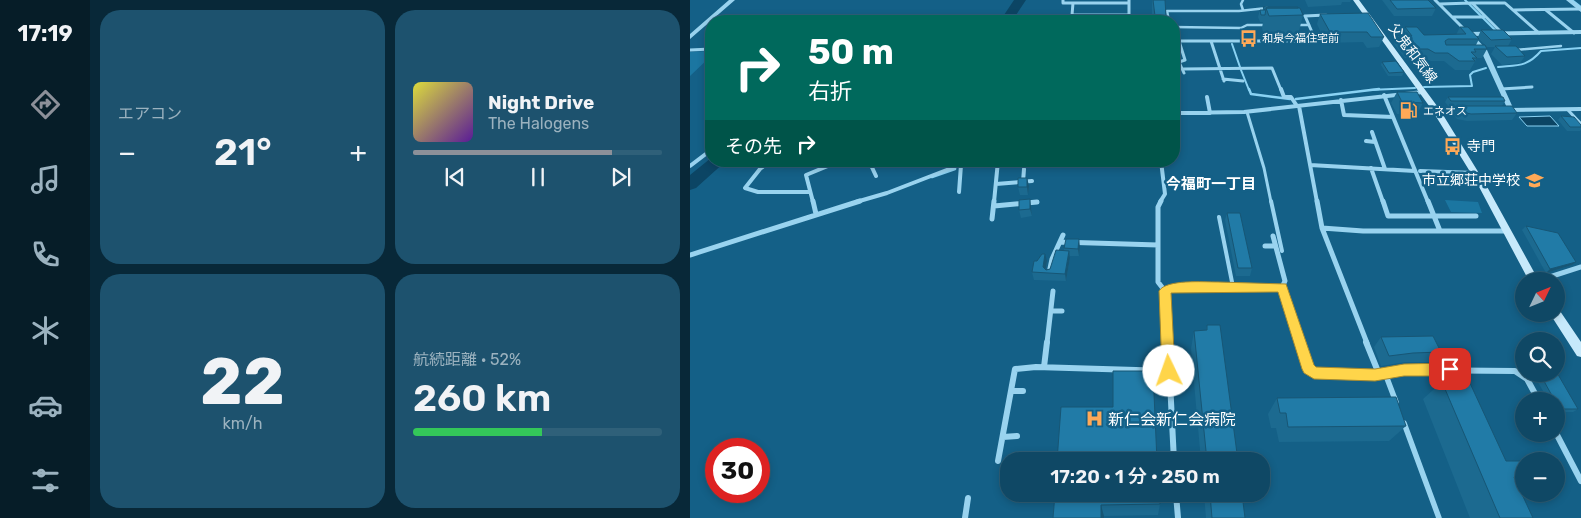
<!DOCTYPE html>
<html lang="ja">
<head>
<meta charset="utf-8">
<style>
	body { margin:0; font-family:Rubik,"Noto Sans JP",sans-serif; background:#1d526e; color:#f1f3f6; height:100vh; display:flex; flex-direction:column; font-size:19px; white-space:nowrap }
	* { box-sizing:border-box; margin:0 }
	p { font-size:16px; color:#9bb2bf }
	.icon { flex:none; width:28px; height:28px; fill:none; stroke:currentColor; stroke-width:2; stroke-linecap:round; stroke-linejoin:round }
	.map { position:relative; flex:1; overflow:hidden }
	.details { display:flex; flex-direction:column; gap:10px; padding:10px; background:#082838; width:600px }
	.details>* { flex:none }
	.hud { position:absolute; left:15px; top:15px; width:475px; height:152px; border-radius:20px; box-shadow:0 2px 8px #0003,0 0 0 1px #2f6079; background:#00695c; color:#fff; overflow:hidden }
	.needle { width:32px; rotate:47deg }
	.buttons { position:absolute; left:825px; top:272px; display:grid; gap:10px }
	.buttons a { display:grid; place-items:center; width:50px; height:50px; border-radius:50%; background:#0f4865; box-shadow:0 2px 8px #0003,0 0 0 1px #2f6079; font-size:25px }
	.speed { position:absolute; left:15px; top:438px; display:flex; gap:10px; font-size:25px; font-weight:700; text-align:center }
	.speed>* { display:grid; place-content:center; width:65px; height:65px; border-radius:50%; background:#0f4865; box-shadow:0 2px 8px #0003,0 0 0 1px #2f6079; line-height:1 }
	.speed .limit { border:8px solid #d22; background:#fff; color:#111 }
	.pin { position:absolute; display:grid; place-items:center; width:42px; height:42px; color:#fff; margin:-21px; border-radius:10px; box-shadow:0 2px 8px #0006 }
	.me { position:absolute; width:55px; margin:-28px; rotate:357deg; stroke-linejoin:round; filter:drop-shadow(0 0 4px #0008) }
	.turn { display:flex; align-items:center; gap:18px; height:105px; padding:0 20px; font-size:22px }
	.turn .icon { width:65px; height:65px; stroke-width:2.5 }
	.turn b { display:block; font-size:35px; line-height:42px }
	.then { display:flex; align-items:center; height:48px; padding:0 20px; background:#0003; gap:10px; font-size:19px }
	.big { font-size:38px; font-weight:600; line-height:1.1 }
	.details .card { flex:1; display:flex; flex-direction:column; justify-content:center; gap:8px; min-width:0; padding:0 18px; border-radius:20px; background:#1d526e }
	.details .dial { align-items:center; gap:0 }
	.dial b { font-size:65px; line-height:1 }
	.song { display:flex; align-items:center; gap:15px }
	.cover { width:60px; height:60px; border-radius:8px; background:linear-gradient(135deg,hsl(60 70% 55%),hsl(270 70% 35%)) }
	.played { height:5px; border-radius:2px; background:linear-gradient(90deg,#8c9099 80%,#2f6079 80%) }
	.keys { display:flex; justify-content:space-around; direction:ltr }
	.heat { display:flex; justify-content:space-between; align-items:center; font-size:28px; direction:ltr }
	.charge { height:8px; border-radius:4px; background:linear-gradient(90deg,#34c759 52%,#2f6079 0) }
	.details .tiles { flex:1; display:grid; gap:10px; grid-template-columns:repeat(2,1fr) }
	.trip { position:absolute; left:310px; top:452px; width:270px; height:50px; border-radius:20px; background:#0f4865; box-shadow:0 2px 8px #0003,0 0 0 1px #2f6079; font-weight:600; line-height:50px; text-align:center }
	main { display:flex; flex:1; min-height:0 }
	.tab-bar { display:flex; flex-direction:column; width:90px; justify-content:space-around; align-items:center; background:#061d28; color:#9bb2bf }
	.tab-bar .icon { width:35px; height:35px }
	.tab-bar .selected { color:#8c9099 }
	.tab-bar b { font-size:22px; color:#f1f3f6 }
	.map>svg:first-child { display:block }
</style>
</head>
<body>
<main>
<nav class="tab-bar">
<b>17:19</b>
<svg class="icon selected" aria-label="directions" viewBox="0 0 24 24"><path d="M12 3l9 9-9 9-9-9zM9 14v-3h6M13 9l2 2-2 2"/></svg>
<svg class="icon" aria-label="music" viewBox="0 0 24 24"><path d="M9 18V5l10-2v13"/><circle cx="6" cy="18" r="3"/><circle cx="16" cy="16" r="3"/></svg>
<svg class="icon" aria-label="phone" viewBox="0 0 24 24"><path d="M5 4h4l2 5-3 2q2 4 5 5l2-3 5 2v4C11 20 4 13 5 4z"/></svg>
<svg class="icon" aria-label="climate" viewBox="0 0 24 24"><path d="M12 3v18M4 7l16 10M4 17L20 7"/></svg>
<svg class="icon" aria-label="car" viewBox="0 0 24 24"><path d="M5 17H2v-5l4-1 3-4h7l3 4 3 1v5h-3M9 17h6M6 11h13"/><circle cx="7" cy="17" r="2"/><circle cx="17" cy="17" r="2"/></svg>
<svg class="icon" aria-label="filters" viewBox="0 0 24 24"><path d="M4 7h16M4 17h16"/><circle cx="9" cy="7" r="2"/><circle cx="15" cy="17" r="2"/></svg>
</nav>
<section class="details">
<div class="tiles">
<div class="card"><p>エアコン</p>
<div class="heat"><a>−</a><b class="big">21°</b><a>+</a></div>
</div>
<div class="card">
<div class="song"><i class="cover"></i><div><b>Night Drive</b><p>The Halogens</p></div></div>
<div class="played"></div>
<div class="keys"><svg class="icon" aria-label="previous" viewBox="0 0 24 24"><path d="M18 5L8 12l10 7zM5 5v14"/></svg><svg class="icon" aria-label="pause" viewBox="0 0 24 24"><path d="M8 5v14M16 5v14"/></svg><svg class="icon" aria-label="next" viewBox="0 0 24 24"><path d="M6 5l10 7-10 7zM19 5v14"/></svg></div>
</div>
<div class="card dial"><b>22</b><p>km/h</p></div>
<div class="card"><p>航続距離 · 52%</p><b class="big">260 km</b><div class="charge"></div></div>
</div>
</section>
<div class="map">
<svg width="891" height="518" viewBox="0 0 891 518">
	<rect width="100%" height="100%" fill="#146087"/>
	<path fill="#1b76a1" d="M21,51V56L0,76V52Z
		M755,200L788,202L792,213L761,212Z"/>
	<path fill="#0c4564" stroke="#8ad2f3" d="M860,116L869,126H837L829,117Z"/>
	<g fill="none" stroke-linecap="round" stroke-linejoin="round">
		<path stroke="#8ad2f3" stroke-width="2" d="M775,0L806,31
			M882,0L891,7
			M542,44L550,67
			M808,67C828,65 837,67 851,51L891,48
			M551,70L559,90
			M734,87L782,86L780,75L783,72L796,68
			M679,90L725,88"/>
		<path stroke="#8ad2f3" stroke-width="2.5" d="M559,89L561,94L600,99
			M606,99L689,89
			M242,177L265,169"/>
		<path fill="#0c4564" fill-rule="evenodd" d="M324,0H336L322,21H310Z
			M21,158V161H36L6,188L0,190V175Z"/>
		<path stroke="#99d3ef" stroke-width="2.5" d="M553,0L551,4L553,10
			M479,21L477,11H549L577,8
			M606,25H619
			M484,27L551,28L557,25H576
			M826,50L871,46"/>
		<path stroke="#99d3ef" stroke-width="3" d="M878,110L891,124
			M557,112L574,168L581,202"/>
		<path stroke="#99d3ef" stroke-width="4" d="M581,201L592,251
			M529,217L543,287"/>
		<path stroke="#99d3ef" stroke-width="5.5" d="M695,373L706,402
			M714,423L749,518"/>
		<path stroke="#99d3ef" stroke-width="3" d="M373,0V3H439
			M439,0V21
			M745,0L776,31
			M383,3L382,15H439
			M750,4L782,3
			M824,10L891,9
			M856,10L884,33
			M763,17H794
			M812,33L782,3H815L849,33
			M484,41H623L625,39L615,16L636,15
			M489,41L495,60L489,62L494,73
			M521,41L534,81
			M0,50L21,49
			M493,69L582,68L591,90
			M533,79L553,81
			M811,89L842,87"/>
		<path stroke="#99d3ef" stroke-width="4" d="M591,89L594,97H601L607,106
			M694,95L738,202
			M517,97L520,113
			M651,100L654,115L703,117
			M609,106L627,202
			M746,110H771
			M819,110L891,109
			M484,113L554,112L733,92
			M682,132L695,169
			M676,141L685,142
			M80,161L70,169L55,188L68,192H120
			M179,161L186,176
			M620,165L725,171
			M0,166L21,150
			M681,168L693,202
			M730,171L785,173
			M333,182L334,169
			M306,184L342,181
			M269,192L271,165
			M123,202L116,175L150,161
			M166,202L197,193L280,161
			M304,202L308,161
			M342,202H347
			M470,202L475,194L471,161"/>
		<path stroke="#99d3ef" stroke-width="5" d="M123,201L126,214
			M471,201L468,207V282L475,291L478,343
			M627,201L632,228L677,343
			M693,201L698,216H786
			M738,201L750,231
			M304,206L347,202
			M302,219L304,201
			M632,228L673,231H816
			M583,236L595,281L592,287
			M370,242L468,245
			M575,246H585
			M0,255L170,201
			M359,273L362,259L373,235
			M847,281L891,267
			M475,291L479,288L592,287L610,343
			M361,311H372
			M357,343L363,291"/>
		<path stroke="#99d3ef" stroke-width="6" d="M478,342L484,461
			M609,342L618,369L624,373L685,375L714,370L825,371L837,379L849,401
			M676,342L689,374
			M354,367L357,342
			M321,391H333
			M866,433L891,481
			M313,437L327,436
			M308,461L325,369L346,367L479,371
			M486,494L488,518
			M275,518L278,498"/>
		<path fill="#99d3ef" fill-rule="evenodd" d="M39,0H45L0,39V34Z
			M876,0H882L891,7V12Z
			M891,30V34L784,36L797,50L824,110L821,112L818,110L791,51L775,34L778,32Z"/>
		<path fill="#c6e9fb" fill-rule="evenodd" d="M663,0H669L750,110L795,183L849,281H839L787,183L742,110Z
			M866,309L870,311L891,342V357L887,356L862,317L861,314H866Z"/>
	</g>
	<path fill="#1c6a90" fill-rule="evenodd" d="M462,0H475L476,21H463L462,14Z
		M615,0H661L660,2H652L651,5L618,7Z
		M692,0H738L746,8L742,16H704Z
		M573,7L613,15L608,35L574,36L572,28L573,22H570L568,17L570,10H573Z
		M630,14L694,37L689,47L677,48L673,42L636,43L627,24Z
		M715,27L734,35H766L770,27L788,37L791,30L822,39L818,46L835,56L830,63L812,65L801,54L805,47H797L795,46L797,49L792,58H787L780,70H765L754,61H741L734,58H715L704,44L707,36L711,35ZM789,39L795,45H786Z
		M692,62L714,72L712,76H698L691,65Z
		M707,92L733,103L727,114H707L701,103Z
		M758,97L815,101L812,106L827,113L822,120L777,121L767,119L763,114L767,106H758L755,102Z
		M871,116L891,125V130L890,131H877L868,120Z
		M337,178L339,186L338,195H330L328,187Z
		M341,207L342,216L331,218L329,210Z
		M537,213L562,268L560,276H546L535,220Z
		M836,226L886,262L882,265L856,273L832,230Z
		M390,247L389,256H380V258L376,281L344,280L342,272L357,261L356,270L360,269L374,250V248Z
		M517,325L548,461H511L501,349L504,331L516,330Z
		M691,337L751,352L741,362H715L691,366L684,347Z
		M843,374H866L888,409L883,412H866V401H859Z
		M752,382L816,461H834V482L828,485L843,518H780L733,399Z
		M587,398L716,426L699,441L589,442L586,428H581L578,414Z
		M365,494L470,504L468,515L414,516V518H363Z
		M514,494H552L555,518H516Z"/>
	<path fill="#175675" d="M337,178L339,186L338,195L337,187Z
		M340,199L341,207L342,216L340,209Z
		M389,239L390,247L389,256L388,249Z
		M379,251L380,258L376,281L375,274Z
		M355,254L357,261L355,273L353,267Z
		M886,262L882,265L856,273L860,269Z
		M411,505L414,516V518H411Z"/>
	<path fill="#217ba7" stroke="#175675" d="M463,0H475L476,16H465Z
		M700,0H738L746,8L707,9Z
		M573,7H608V8H576L575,15H571L570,10H575Z
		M576,8H610L613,15L579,16Z
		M678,13L694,37H681L677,32H640L630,14Z
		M715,27H727L734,35L776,34L770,27H778L789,39H758L755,41L756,45H795L797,49H784L786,52H781L787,58H782L785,61H769L758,53H745L738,49H718L707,36H722Z
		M791,30H813L822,39L801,40Z
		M805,46H826L835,56L817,57Z
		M706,61L714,72L699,73L692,62Z
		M707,92H727L733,103L712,102Z
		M758,97H813L815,101H761Z
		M768,106H822L827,113L781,114L772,112Z
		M871,116L884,117L891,125V127H880Z
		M328,178H337V187H328Z
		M340,199V209L329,210V200Z
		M537,213H550L562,268H548Z
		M836,226L868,233L886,262L860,269Z
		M376,239H389L388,249L374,248Z
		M366,250L379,251L375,274L342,272L344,261H347L352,254H355L353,267L356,270L360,269Z
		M517,325H530L548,461H517L504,331L517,330Z
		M743,336L751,352L723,353L699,356L691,337Z
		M423,371H463L467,461H367L371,407H423Z
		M866,371L888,409H869L866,404V401H865L850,374H866Z
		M779,381L816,461H839H834V477H824L843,518H810L752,382Z
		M706,397L716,426L598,427L596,413H590L587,398Z
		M365,494H469L470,504L411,505V518H363Z
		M520,494H552L555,518H522Z"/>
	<path fill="#ffd54a" stroke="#a68a30" d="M528,282L596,284L624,365L626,367L685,369L714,364L760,363L764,365L766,369L764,374L760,376H714L685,381L624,379L614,373L612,369L588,292L481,293L485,371L484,375L479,377L474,375L472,371L469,291C476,279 514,282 528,282Z"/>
	<defs>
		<symbol id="bus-bare" viewBox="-9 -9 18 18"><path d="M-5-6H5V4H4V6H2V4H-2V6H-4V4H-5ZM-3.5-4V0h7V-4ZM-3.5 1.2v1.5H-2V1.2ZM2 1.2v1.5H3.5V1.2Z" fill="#ffa957" stroke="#146087" stroke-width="2.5" paint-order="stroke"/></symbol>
		<symbol id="fuel-bare" viewBox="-9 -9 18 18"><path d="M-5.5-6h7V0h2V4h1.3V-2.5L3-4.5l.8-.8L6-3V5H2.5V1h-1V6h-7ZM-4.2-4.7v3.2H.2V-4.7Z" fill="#ffa957" stroke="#146087" stroke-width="2.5" paint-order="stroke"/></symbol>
		<symbol id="school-bare" viewBox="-9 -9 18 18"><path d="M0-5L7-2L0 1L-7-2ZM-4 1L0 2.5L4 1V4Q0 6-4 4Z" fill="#ffa957" stroke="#146087" stroke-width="2.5" paint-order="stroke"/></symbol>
		<symbol id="hospital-bare" viewBox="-9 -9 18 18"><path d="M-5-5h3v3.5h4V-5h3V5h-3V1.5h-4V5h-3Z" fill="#ffa957" stroke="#146087" stroke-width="2.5" paint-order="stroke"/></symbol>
	</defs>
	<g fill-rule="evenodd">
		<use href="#bus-bare" x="546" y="26" width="25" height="25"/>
		<use href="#fuel-bare" x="706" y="98" width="25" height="25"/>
		<use href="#bus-bare" x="750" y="134" width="25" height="25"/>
		<use href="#school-bare" x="832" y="168" width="25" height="25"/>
		<use href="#hospital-bare" x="392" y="406" width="25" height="25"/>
	</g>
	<g text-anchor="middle" stroke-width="5" stroke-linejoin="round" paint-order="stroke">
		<g font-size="11" fill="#fff" stroke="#146087" text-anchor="start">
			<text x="572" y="42">和泉今福住宅前</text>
			<text x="733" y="115">エネオス</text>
		</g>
		<g font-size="14" fill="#fff" stroke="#146087">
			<text transform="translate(723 53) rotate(53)" y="5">父鬼和気線</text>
		</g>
		<g font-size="14" fill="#fff" stroke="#146087" text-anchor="start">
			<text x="777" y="151">寺門</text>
			<text x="830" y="185" text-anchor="end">市立郷荘中学校</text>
		</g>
		<g font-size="15" font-weight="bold" fill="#fff" stroke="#146087">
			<text x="521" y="189">今福町一丁目</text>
		</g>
		<g font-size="16" fill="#fff" stroke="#146087" text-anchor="start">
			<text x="418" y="425">新仁会新仁会病院</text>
		</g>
	</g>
</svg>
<div class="buttons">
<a><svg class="needle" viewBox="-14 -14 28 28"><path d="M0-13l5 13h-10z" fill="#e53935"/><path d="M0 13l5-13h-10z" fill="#9bb2bf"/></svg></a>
<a><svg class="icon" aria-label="search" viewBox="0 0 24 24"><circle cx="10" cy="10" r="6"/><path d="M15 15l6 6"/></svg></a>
<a>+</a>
<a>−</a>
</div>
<div class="speed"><div class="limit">30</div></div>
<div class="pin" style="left:760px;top:369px;background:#d93025"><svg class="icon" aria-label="arrive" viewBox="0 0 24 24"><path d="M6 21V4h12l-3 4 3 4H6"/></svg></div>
<svg class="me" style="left:479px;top:371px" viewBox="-20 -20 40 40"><circle r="19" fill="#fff"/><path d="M0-13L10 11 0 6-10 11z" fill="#ffd54a"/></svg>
<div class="trip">17:20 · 1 分 · 250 m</div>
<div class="hud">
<div class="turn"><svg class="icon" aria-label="right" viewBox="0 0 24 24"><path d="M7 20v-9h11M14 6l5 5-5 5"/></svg><div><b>50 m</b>右折</div></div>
<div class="then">その先<svg class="icon" aria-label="right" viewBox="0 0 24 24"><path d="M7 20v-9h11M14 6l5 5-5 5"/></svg></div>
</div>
</div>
</main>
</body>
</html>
